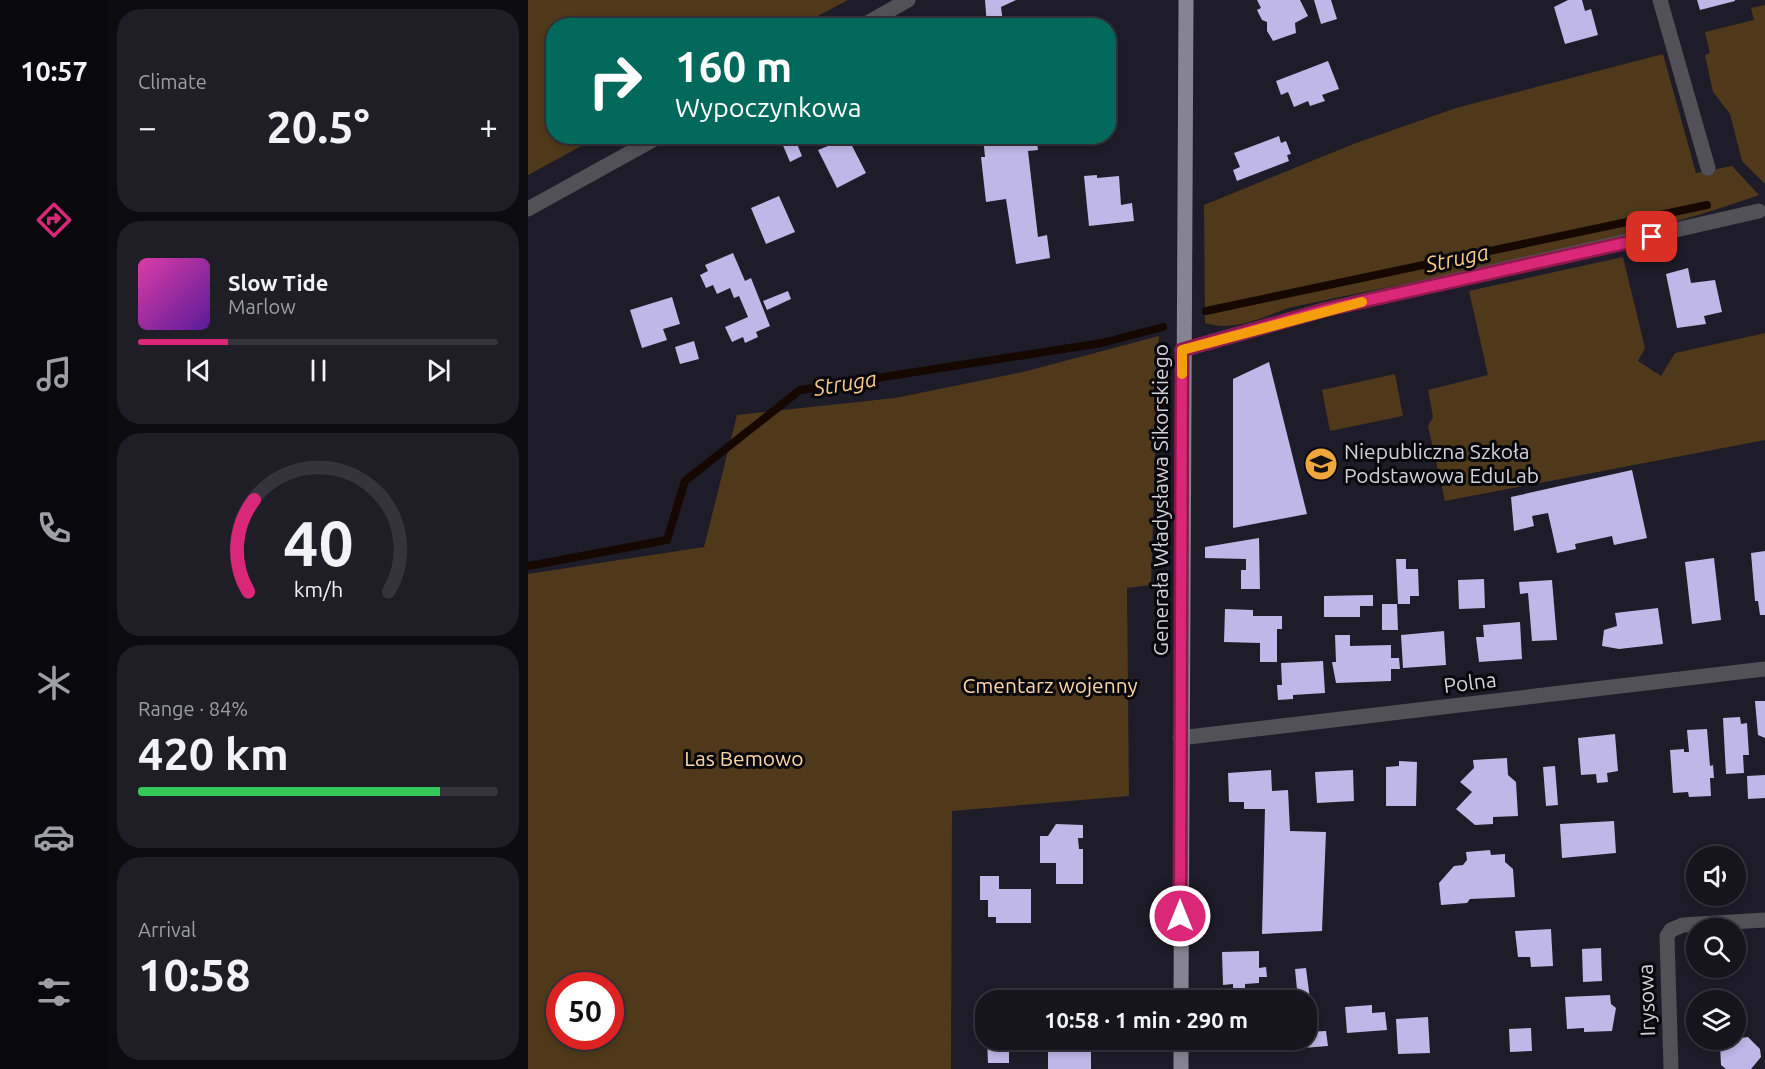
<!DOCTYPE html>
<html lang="en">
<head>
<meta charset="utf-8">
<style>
	body { margin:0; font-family:Ubuntu,sans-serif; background:#1f1e27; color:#f1f3f6; height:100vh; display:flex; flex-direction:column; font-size:22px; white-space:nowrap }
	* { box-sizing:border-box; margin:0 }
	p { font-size:20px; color:#9e9fa4 }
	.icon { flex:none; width:33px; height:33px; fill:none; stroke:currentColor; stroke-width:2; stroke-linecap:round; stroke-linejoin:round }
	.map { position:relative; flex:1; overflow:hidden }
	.panel { display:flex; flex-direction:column; gap:9px; padding:9px; background:#0c0c10; width:420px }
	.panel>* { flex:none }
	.guide { position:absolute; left:18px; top:18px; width:570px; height:126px; border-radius:24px; box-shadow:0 3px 9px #0003,0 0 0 2px #35343c; background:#00695c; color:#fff; overflow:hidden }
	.fabs { position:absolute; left:1158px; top:846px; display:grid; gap:12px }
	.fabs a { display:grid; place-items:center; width:60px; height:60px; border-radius:50%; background:#16151e; box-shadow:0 3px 9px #0003,0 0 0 2px #35343c; font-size:30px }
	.speed { position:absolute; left:18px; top:972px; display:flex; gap:12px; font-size:30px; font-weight:700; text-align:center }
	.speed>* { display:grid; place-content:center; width:78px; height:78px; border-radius:50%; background:#16151e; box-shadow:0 3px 9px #0003,0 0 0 2px #35343c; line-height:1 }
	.speed .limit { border:9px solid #d22; background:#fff; color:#111 }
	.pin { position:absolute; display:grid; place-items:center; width:51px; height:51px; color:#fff; margin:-26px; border-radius:12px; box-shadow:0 3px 9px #0006 }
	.me { position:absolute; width:66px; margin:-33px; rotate:0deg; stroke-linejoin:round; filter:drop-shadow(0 0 4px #0008) }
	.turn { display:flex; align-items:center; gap:21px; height:126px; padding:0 30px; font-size:27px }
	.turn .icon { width:78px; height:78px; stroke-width:2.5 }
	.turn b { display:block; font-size:42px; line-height:51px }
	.big { font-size:45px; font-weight:600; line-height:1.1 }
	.panel .tile { flex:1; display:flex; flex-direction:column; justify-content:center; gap:9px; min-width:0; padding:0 21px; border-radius:24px; background:#1f1e27 }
	.panel .dial { align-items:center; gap:0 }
	.dial svg { height:156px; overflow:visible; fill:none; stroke:#35343c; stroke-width:7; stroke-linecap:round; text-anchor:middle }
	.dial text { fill:#f1f3f6; stroke:none }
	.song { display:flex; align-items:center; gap:18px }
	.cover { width:72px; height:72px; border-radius:9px; background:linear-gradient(135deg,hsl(320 70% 55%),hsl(270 70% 35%)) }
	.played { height:6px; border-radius:3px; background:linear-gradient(90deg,#db2777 25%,#35343c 25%) }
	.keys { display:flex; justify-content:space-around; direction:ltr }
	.heat { display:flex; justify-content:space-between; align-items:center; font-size:33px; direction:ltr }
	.charge { height:9px; border-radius:4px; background:linear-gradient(90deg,#34c759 84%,#35343c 0) }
	.trip { position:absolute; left:447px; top:990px; width:342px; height:60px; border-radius:24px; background:#16151e; box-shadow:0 3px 9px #0003,0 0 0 2px #35343c; font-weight:600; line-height:60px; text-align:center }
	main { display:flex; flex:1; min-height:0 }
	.dock { display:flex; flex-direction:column; width:108px; justify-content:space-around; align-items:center; background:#09080c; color:#9e9fa4 }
	.dock .icon { width:42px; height:42px }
	.dock .selected { color:#db2777 }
	.dock b { font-size:27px; color:#f1f3f6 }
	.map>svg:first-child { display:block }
</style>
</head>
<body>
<main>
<nav class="dock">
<b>10:57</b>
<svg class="icon selected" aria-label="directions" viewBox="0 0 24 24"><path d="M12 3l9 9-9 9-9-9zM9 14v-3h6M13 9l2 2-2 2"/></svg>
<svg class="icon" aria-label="music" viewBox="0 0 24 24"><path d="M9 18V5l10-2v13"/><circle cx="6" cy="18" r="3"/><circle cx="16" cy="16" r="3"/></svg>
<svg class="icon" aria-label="phone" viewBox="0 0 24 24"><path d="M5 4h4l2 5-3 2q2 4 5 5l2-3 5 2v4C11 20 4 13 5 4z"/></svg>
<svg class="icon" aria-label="climate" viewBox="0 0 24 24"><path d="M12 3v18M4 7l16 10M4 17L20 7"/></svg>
<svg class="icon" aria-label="car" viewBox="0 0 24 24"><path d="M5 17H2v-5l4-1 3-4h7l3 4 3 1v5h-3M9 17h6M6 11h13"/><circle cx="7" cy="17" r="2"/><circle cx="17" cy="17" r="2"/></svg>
<svg class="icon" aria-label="filters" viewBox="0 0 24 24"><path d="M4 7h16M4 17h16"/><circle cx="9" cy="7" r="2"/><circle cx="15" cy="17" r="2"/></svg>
</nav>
<section class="panel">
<div class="tile"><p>Climate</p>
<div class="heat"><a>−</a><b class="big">20.5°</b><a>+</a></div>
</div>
<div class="tile">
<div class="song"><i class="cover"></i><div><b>Slow Tide</b><p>Marlow</p></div></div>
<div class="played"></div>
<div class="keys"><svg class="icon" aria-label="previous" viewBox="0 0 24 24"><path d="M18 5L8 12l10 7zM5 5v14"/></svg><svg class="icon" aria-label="pause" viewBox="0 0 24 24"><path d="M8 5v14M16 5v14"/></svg><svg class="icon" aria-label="next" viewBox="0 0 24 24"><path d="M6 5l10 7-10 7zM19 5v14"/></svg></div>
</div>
<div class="tile dial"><svg viewBox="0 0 100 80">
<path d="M14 69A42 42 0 1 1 86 69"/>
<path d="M14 69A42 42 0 0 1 17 22" stroke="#db2777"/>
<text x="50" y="56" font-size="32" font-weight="700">40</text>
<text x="50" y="72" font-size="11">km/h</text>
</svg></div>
<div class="tile"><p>Range · 84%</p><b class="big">420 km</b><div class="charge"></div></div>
<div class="tile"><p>Arrival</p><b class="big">10:58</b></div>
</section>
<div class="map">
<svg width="1237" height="1069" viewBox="0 0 1237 1069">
	<rect width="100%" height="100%" fill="#1e1c28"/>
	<path fill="#4f391a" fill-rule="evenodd" d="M0,0H320L273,25L26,26V136L70,137L0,175Z
		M1237,5V184L1214,161L1202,114L1185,92L1177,55L1182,53L1177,32L1226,20L1223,8Z
		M1135,54L1168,173L1204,166L1231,195C1079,249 917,274 760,308C734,318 706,332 677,323L676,205L828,143L928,108Z
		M1095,257L1117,348L1110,361L1133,376L1147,353L1237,333V440L917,501L900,426L905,417L900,390L960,375L941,291Z
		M631,336L623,585L599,588L601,796L424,811L423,1069H0V574L176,547L209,415L367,398L495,372ZM32,986H82V1036H32Z
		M867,374L875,416L802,431L794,390Z"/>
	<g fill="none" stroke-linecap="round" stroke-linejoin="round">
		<path stroke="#160800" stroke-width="8" d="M678,311L1179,205
			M0,566L139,540L157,481L272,390L574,343L635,327"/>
	</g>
	<path fill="#beb7e7" d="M457,0H488L473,7L475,23L482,22V26H459Z
		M729,0H772L780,16L767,23L768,33L745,41L739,31V22L734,20L729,10L733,8Z
		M786,0H803L809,19L793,24Z
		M1040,0H1054L1057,11L1063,9L1070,35L1037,44L1026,7Z
		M1169,0H1207V1L1172,10Z
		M800,61L811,89L794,95L797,101L782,106L780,101L766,107L760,92L753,95L748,81Z
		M251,136H277L278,140L269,144L274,156L262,162Z
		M508,136L510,150L500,151L510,237L519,235L522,258L488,264L478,199L458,202L453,157H457L455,137Z
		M751,136L753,143L758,141L763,154L759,155L761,161L709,181L705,170L712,167L706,153Z
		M320,138L338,173L309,188L290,150Z
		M569,175V178L591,176L593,205L604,203L606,221L561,226L556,176Z
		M251,196L267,232L238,244L223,208Z
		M205,253L217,281L223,278L242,326L228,332L230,337L217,343L215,337L204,342L197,327L220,317L211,296L206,298L202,288L189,294L185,285L178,288L172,275L180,271L177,265Z
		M1160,268L1163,283L1187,280L1194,312L1176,316L1178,324L1149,328L1138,274Z
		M260,291L263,299L239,310L235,301Z
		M144,297L152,324L135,329L139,340L114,348L102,310Z
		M166,341L171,359L152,364L147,347Z
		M741,362L779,514L705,528V379Z
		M1104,470L1119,538L1086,545L1084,536L1047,544L1048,549L1029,553L1020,513L1004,516L1006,526L986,531L983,497Z
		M731,538L732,589H713V570H718V559L677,558V547Z
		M1237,551V615H1232L1230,601H1227L1223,553Z
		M1186,558L1193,620L1164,624L1157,562Z
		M868,559H878V569H890L891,596H882V604H870Z
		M956,579L957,608L931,609L930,580Z
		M1024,580L1029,640L1004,641L1000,593L992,594L991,582Z
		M845,595V606H832V617H796V596Z
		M854,604H869L870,630H854Z
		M1130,608L1135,644L1091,649L1074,646L1076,630L1089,626L1087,613Z
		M697,609L725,610V616H754V629H749V662H732V643L696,642Z
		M992,622L994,659L951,662L948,637H956L955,625Z
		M916,631L918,665L875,668L873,635Z
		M807,635H822V646L863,645V658H871L872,669H863V681L808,683L804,662H808Z
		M795,661L797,693L765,695V699L750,700L749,685H754L753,663Z
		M1227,701H1237V738L1230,735Z
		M1212,717L1213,724L1219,723L1221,755H1215L1216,773L1198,774L1195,718Z
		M1179,729L1182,766L1185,765L1186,778H1182L1183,796L1161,797L1160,792L1145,793L1142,750L1156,749V752H1161L1159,730Z
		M1087,734L1090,771L1079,773L1080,782L1069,783L1068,774L1053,775L1050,738Z
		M979,758L980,775L988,782L990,816L965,817V824L947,825L928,809L944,792L932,782L946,768L945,760Z
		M871,761L889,762L888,806H858V767L871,766Z
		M1027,766L1030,805L1018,806L1015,767Z
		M743,770L744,791L760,790L762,831L798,832L794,931L734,934L737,809H716V802H701L700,773Z
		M825,770L826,801L789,803L787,772Z
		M1237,775V798L1220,799L1219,776Z
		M1086,821L1088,853L1034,858L1032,824Z
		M528,824L555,825V838H550L551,849H555V884H528V863H512V836H520Z
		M962,850L963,855L977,854V862L985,869L987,897L942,899L939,903L913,905L911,883L926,866L935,865L939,860L938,852Z
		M452,876H471V889H503V923H468V917H460V900H452Z
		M1023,929L1025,966L1003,967L1002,957H990L987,931Z
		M1073,948L1074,981L1055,982L1054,949Z
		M731,951V968L738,967L739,977H731V983L717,984V991H705V984L695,985L694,952Z
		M778,968L782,999L770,1000L767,969Z
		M1082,995L1083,1004L1088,1008L1084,1031L1056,1032V1028L1039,1029L1037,997Z
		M844,1005V1013L857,1012L859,1030L819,1033L817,1007Z
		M900,1017L902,1053L870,1054L868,1019Z
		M1003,1028L1004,1051L982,1052L981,1029Z
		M798,1031L800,1046L775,1048L774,1040H778V1032Z
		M1220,1037L1232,1049L1233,1057L1223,1069H1198L1193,1065L1192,1045L1198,1040Z
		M459,1040H481V1063H460Z
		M520,1040H563V1069H520Z"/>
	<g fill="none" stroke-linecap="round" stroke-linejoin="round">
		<path stroke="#525157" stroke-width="15" d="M1132,0L1180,168
			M334,26L380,0
			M0,209L132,136
			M654,350L796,310L1231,211
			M652,738L1237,669
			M1143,1069L1139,936L1143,930L1155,925L1237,920"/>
		<path stroke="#868491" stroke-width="15" d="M653,1000L658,0
			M653,1040V1069"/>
	</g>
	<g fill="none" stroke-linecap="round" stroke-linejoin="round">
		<defs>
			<path id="route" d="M652,916L654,350L796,310L1124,237"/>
		</defs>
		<use href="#route" stroke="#8e194d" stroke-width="15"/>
		<use href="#route" stroke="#db2777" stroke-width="10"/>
		<path stroke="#f59e0b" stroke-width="10" d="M654,374V350L834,302"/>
	</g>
	<defs>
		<symbol id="school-disc" viewBox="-11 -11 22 22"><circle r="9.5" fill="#efa73d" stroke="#08080c"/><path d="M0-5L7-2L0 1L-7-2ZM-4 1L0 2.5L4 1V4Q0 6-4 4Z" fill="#111"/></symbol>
	</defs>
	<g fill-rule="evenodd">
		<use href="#school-disc" x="774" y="445" width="38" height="38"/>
	</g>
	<g text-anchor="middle" stroke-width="6" stroke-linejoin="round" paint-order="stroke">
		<g font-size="21" fill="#d2d1d9" stroke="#08080c" text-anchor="start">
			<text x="816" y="459">Niepubliczna Szkoła<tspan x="816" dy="24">Podstawowa EduLab</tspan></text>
		</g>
		<g font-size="21" fill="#d2d1d9" stroke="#08080c">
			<text transform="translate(633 500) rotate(-90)" y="7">Generała Władysława Sikorskiego</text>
			<text transform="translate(942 683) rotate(-7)" y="7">Polna</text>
			<text transform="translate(1119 1000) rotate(-92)" y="7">Irysowa</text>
		</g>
		<g font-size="21" fill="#ffd7a5" stroke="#08080c">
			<text x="522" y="693">Cmentarz wojenny</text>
			<text x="216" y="766">Las Bemowo</text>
		</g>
		<g font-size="22" font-style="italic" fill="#f9c889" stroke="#08080c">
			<text transform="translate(929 258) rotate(-12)" y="8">Struga</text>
			<text transform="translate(317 383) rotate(-9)" y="8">Struga</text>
		</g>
	</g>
</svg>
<div class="fabs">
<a><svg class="icon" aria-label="sound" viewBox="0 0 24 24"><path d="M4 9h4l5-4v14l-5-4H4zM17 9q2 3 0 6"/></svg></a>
<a><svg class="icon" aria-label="search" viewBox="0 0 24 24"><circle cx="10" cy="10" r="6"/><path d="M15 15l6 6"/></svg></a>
<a><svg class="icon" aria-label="layers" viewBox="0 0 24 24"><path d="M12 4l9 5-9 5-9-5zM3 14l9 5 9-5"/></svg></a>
</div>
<div class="speed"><div class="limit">50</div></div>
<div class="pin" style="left:1124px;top:237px;background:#d93025"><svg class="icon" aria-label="arrive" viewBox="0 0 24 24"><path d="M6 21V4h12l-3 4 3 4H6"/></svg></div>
<svg class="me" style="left:652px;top:916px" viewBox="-20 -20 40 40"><circle r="17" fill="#db2777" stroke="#fff" stroke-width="3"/><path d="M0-11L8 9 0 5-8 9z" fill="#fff"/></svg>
<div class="trip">10:58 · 1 min · 290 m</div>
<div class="guide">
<div class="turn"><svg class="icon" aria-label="right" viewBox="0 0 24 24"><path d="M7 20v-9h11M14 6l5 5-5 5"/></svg><div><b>160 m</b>Wypoczynkowa</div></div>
</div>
</div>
</main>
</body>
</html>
